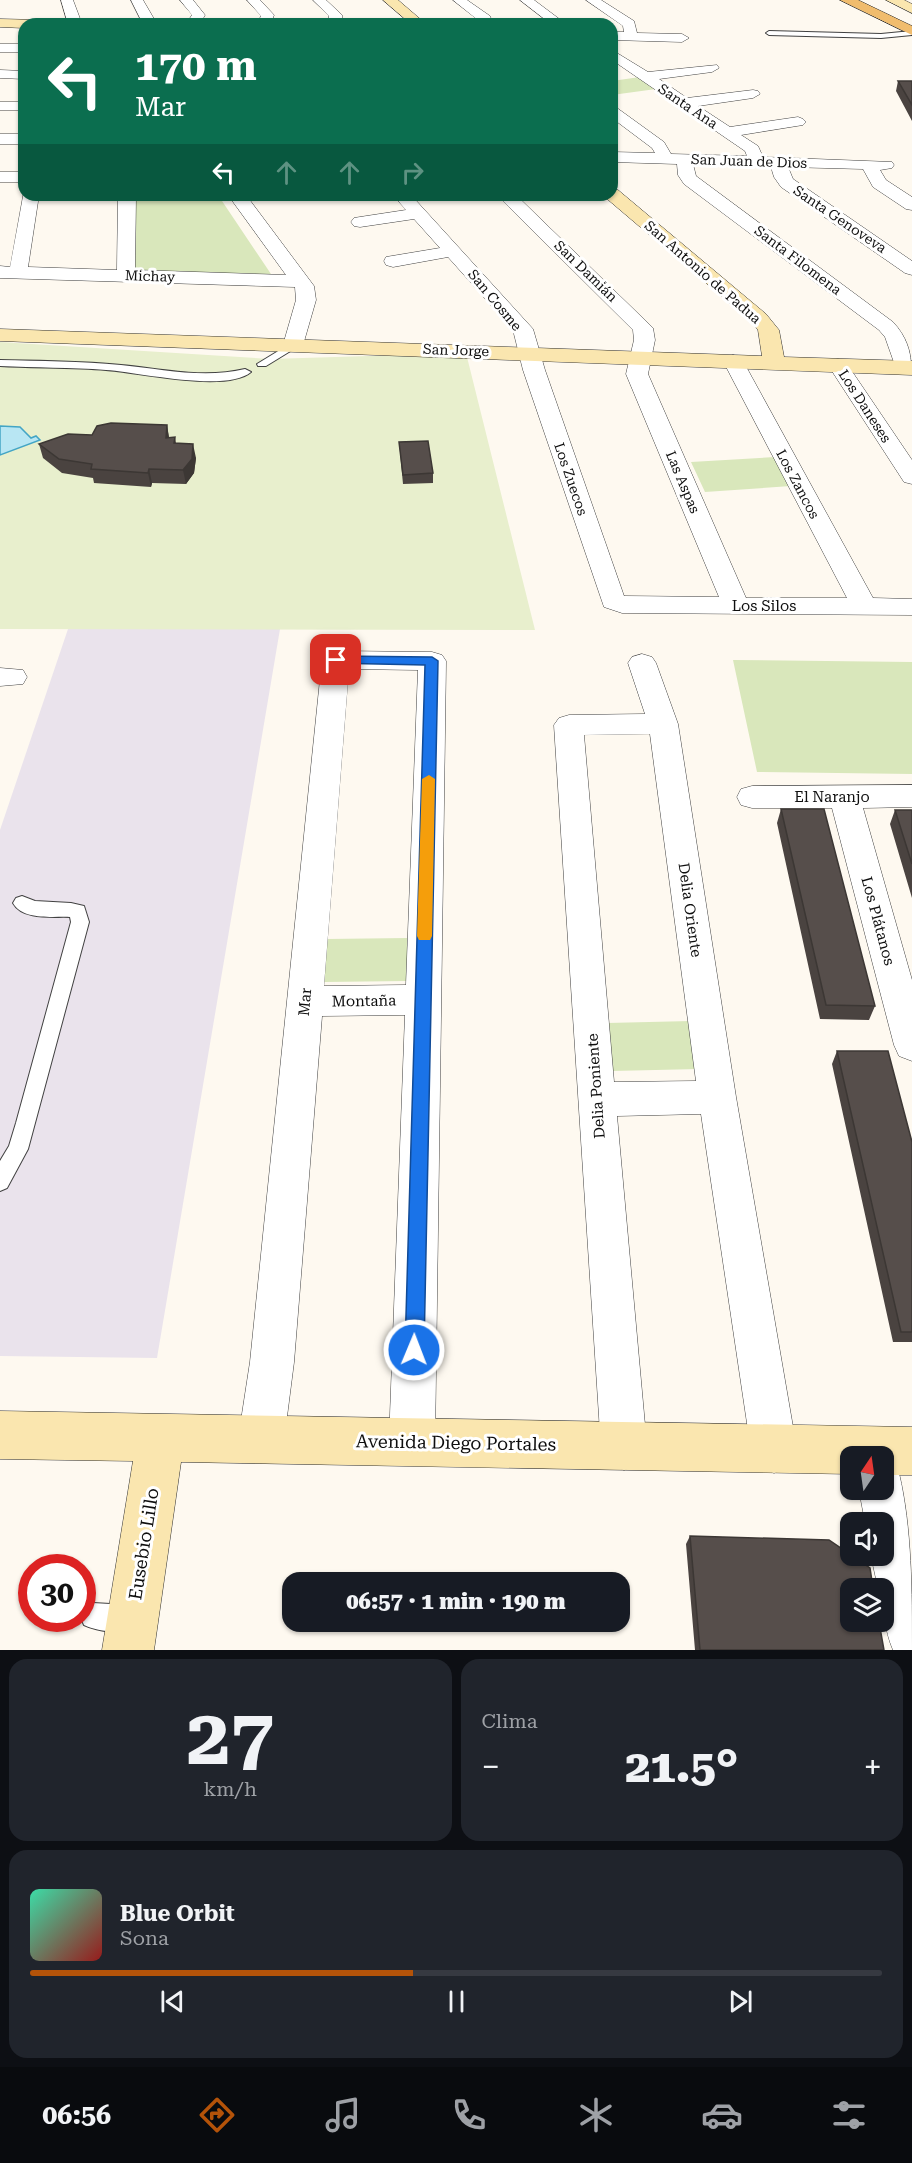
<!DOCTYPE html>
<html lang="es">
<head>
<meta charset="utf-8">
<style>
	body { margin:0; font-family:"Roboto Serif",serif; background:#20242c; color:#f1f3f6; height:100vh; display:flex; flex-direction:column; font-size:22px; white-space:nowrap }
	* { box-sizing:border-box; margin:0 }
	p { font-size:20px; color:#9ea1a6 }
	.icon { flex:none; width:33px; height:33px; fill:none; stroke:currentColor; stroke-width:2; stroke-linecap:round; stroke-linejoin:round }
	.map { position:relative; height:1650px; overflow:hidden }
	.drawer { display:flex; flex-direction:column; gap:9px; padding:9px; background:#0d0f14; flex:1 }
	.drawer>* { flex:none }
	.hud { position:absolute; left:18px; top:18px; width:600px; height:183px; border-radius:18px; box-shadow:0 2px 4px #0004; background:#0b6e4f; color:#fff; overflow:hidden }
	.needle { width:39px; rotate:13deg }
	.buttons { position:absolute; left:840px; top:1446px; display:grid; gap:12px }
	.buttons a { display:grid; place-items:center; width:54px; height:54px; border-radius:12px; background:#171b24; box-shadow:0 2px 4px #0004; font-size:30px }
	.speed { position:absolute; left:18px; top:1554px; display:flex; gap:12px; font-size:30px; font-weight:700; text-align:center }
	.speed>* { display:grid; place-content:center; width:78px; height:78px; border-radius:50%; background:#171b24; box-shadow:0 2px 4px #0004; line-height:1 }
	.speed .limit { border:9px solid #d22; background:#fff; color:#111 }
	.pin { position:absolute; display:grid; place-items:center; width:51px; height:51px; color:#fff; margin:-26px; border-radius:12px; box-shadow:0 3px 9px #0006 }
	.me { position:absolute; width:66px; margin:-33px; rotate:1deg; stroke-linejoin:round; filter:drop-shadow(0 0 4px #0008) }
	.turn { display:flex; align-items:center; gap:21px; height:126px; padding:0 18px; font-size:27px }
	.turn .icon { width:78px; height:78px; stroke-width:2.5 }
	.turn b { display:block; font-size:42px; line-height:51px }
	.lanes { display:flex; align-items:center; height:57px; padding:0 18px; background:#0003; justify-content:center; gap:30px; direction:ltr }
	.lanes .off { opacity:.35 }
	.big { font-size:45px; font-weight:800; line-height:1.1 }
	.drawer .widget { flex:1; display:flex; flex-direction:column; justify-content:center; gap:9px; min-width:0; padding:0 21px; border-radius:18px; background:#20242c }
	.drawer .dial { align-items:center; gap:0 }
	.dial b { font-size:78px; line-height:1 }
	.song { display:flex; align-items:center; gap:18px }
	.cover { width:72px; height:72px; border-radius:9px; background:linear-gradient(135deg,hsl(160 70% 55%),hsl(0 70% 35%)) }
	.played { height:6px; border-radius:3px; background:linear-gradient(90deg,#b45309 45%,#363941 45%) }
	.keys { display:flex; justify-content:space-around; direction:ltr }
	.heat { display:flex; justify-content:space-between; align-items:center; font-size:33px; direction:ltr }
	.drawer .tiles { flex:1; display:grid; gap:9px; grid-template-columns:1fr 1fr }
	.widget:last-child { grid-column:span 2 }
	.trip { position:absolute; left:282px; top:1572px; width:348px; height:60px; border-radius:18px; background:#171b24; box-shadow:0 2px 4px #0004; font-weight:800; line-height:60px; text-align:center }
	.dock { display:flex; height:96px; justify-content:space-around; align-items:center; background:#090b0e; color:#9ea1a6 }
	.dock .icon { width:42px; height:42px }
	.dock .current { color:#b45309 }
	.dock b { font-size:27px; color:#f1f3f6 }
	.map>svg:first-child { display:block }
</style>
</head>
<body>
<div class="map">
<svg width="912" height="1650" viewBox="0 0 912 1650">
	<rect width="100%" height="100%" fill="#fef9f0"/>
	<path fill="#eae3ec" d="M68,629H280L157,1358L0,1356V830Z"/>
	<path fill="#d9e7bb" d="M640,77L656,89L612,95V81Z
		M134,195H218L271,274L134,272Z
		M775,457L791,486L705,492L691,462Z
		M733,660L912,662V774L757,772Z
		M407,938V981L324,982L327,939Z
		M691,1021L699,1069L612,1071L607,1023Z"/>
	<path fill="#e8efcd" d="M0,342L270,359L466,353L535,630L0,629Z"/>
	<path fill="#b8e6f3" stroke="#43a5c5" stroke-width="1.5" d="M0,426L20,427L31,438L36,436L40,440L0,455Z"/>
	<g fill="none" stroke-linecap="round" stroke-linejoin="round">
		<defs>
			<path id="lane" d="M912,31V35L881,38L769,35L766,33L769,31L881,34Z
				M293,342L297,343V347L266,366H258L257,364Z
				M0,360C40,361 81,361 121,365C163,369 203,379 245,369L251,372C226,393 138,372 106,370C71,367 35,368 0,366Z
				M22,896L35,901L71,903L84,906L89,922L28,1149L7,1188L0,1191V1161L9,1146L16,1123L71,922L70,917C54,916 23,921 13,903L16,898Z
				M93,1603L128,1605L137,1609L141,1618L137,1627C122,1634 99,1632 84,1625L81,1618L84,1607Z"/>
			<path id="street" d="M61,0H73L82,24H68Z
				M131,0H143L157,24H143Z
				M180,0H193L205,15L200,24H186L192,15Z
				M247,0H260L274,15L271,24H257L261,16Z
				M313,0H326L342,15V24H328L329,16Z
				M453,0H467L490,16L493,24H479V21Z
				M520,0H534L566,24H551Z
				M586,0H601L634,21L637,33L682,34L689,38L682,42L612,40V32H624L623,26Z
				M0,44H24V52H0Z
				M612,50L648,72L717,65L719,68L712,72L659,79L687,98L753,90L758,91L760,94L753,98L698,106L730,127L798,117L803,119L806,122L803,125L741,135L758,146L763,157L892,162L894,165L892,168L880,170L886,180L912,197V210L906,209L873,187L863,169L788,167L793,179L912,261V275L905,273L781,187L774,177L771,167L693,164L696,176L893,322C906,336 912,352 911,371L904,373L897,371L885,337L879,330L684,184L678,175L677,164L612,162V152L655,153L652,148L612,118V106L617,108L664,142L671,154L747,156L745,151L612,60Z
				M0,70L24,71V79L0,78Z
				M0,102H24V110H0Z
				M0,134H24V144H0Z
				M0,172H24V182H0Z
				M24,191V195H39L28,267L117,270L118,195H136L135,270L286,275L228,195H246L314,286L316,300L303,345L300,349H286L283,345L296,300L295,287L0,278V266L10,267Z
				M393,195H411L533,329L545,370L624,596L719,597L626,374L634,340L633,330L497,195H516L653,328L655,340L648,374L746,598H847L723,361L726,357L733,355L740,357L743,361L873,598L912,599V615L622,613L604,607L523,370L513,330L448,257L393,267L386,265L384,261L386,257L440,248L414,219L360,227L354,226L351,222L354,218L360,217L406,210Z
				M838,359L845,361L912,460V484L904,482L828,365L831,361Z
				M336,651L432,652L442,655L446,661L435,1442L428,1458L412,1465L396,1458L389,1442L405,1015L322,1016L294,1362L284,1440L277,1456L261,1463L245,1456L238,1440L250,1362L322,660L326,654ZM349,669L418,670L406,985L324,986Z
				M642,654L652,657L656,663L678,724L736,1097L797,1450L790,1466L774,1473L758,1466L751,1450L701,1114L617,1116L647,1447L640,1463L624,1470L608,1463L601,1447L554,725L559,718L569,715L645,714L628,663L632,657ZM650,734L696,1081L614,1082L584,735Z
				M0,668L23,670L27,677L23,684L0,686Z
				M912,785V807L863,808L912,980V1061L899,1056L894,1045L832,808H752L741,805L737,797L741,789L752,786Z
				M884,1467L899,1473C912,1528 912,1592 912,1650H893C884,1629 884,1611 884,1588H878L871,1556H884V1522H865L859,1490H884Z"/>
			<path id="secondary" d="M383,0H398L426,24H411Z
				M886,0H904L912,4V13Z
				M0,19L41,20L48,24H24V28L0,27Z
				M612,189L618,190L766,314L779,330L784,357L912,361V375L0,341V329L762,356L758,330L752,322L606,198L604,195H612Z
				M0,1411L912,1427V1475H884V1456H850V1474L181,1462L154,1650H102L133,1461L0,1459Z"/>
			<path id="primary" d="M840,0H858L912,26V35Z"/>
		</defs>
		<use href="#lane" stroke="#414141" stroke-width="2"/>
		<use href="#street" stroke="#414141" stroke-width="1"/>
		<use href="#secondary" stroke="#303030" stroke-width="1"/>
		<use href="#primary" stroke="#1f1f1f" stroke-width="1"/>
		<use href="#lane" fill="#fff" fill-rule="evenodd"/>
		<use href="#street" fill="#fff" fill-rule="evenodd"/>
		<use href="#secondary" fill="#fae6af" fill-rule="evenodd"/>
		<use href="#primary" fill="#f0bc6e" fill-rule="evenodd"/>
	</g>
	<path fill="#4a4340" d="M898,81H912V121L896,91Z
		M167,425L169,437H175L176,443L196,458L194,473L186,484L152,483L151,487L94,483L93,478L62,473L43,458L39,444L92,435Z
		M399,442L433,473V483L403,484Z
		M781,809L875,1006L869,1020L820,1019L777,823Z
		M895,810H912V898L890,824Z
		M837,1051L912,1142V1342H893L832,1064Z
		M690,1536L884,1650H695L686,1544Z"/>
	<path fill="#3c3734" d="M167,425L169,439L166,438Z
		M193,444L196,458L194,473L186,484L183,470Z
		M149,469L152,483L151,487L148,473Z"/>
	<path fill="#564e4b" stroke="#3c3734" stroke-width="1.5" d="M898,81H912V105Z
		M111,423L167,425L166,438L175,437L174,443L193,444L192,459L183,470L149,469L148,473L91,469L92,464L59,459L39,444L68,434L92,435L97,426Z
		M428,441L433,473L403,475L399,442Z
		M781,809H824L875,1006L826,1005Z
		M895,810H912V864Z
		M837,1051H888L912,1142V1332H901Z
		M690,1536L829,1540L870,1568L873,1588H850V1622H879L884,1650H700Z"/>
	<path fill="#1a73e8" stroke="#114b97" stroke-width="1.5" d="M336,656L432,657L438,661L424,1350L421,1356L414,1359L408,1356L405,1350L425,665L331,663V657Z"/>
	<path fill="#f59e0b" d="M429,775L435,779L432,936L430,940H419L417,936L422,779Z"/>
	<g text-anchor="middle" stroke-width="6" stroke-linejoin="round" paint-order="stroke">
		<g font-size="14" fill="#0e0e0e" stroke="#fff">
			<text transform="translate(688 106) rotate(34)" y="5">Santa Ana</text>
			<text transform="translate(749 161) rotate(2)" y="5">San Juan de Dios</text>
			<text transform="translate(840 219) rotate(34)" y="5">Santa Genoveva</text>
			<text transform="translate(798 260) rotate(37)" y="5">Santa Filomena</text>
			<text transform="translate(586 271) rotate(44)" y="5">San Damián</text>
			<text transform="translate(703 272) rotate(41)" y="5">San Antonio de Padua</text>
			<text transform="translate(150 276) rotate(2)" y="5">Michay</text>
			<text transform="translate(495 300) rotate(50)" y="5">San Cosme</text>
			<text transform="translate(456 350) rotate(2)" y="5">San Jorge</text>
			<text transform="translate(865 406) rotate(57)" y="5">Los Daneses</text>
			<text transform="translate(571 479) rotate(71)" y="5">Los Zuecos</text>
			<text transform="translate(683 482) rotate(67)" y="5">Las Aspas</text>
			<text transform="translate(798 484) rotate(62)" y="5">Los Zancos</text>
		</g>
		<g font-size="15" fill="#0e0e0e" stroke="#fff">
			<text x="764" y="611">Los Silos</text>
			<text x="832" y="802">El Naranjo</text>
			<text transform="translate(690 910) rotate(82)" y="5">Delia Oriente</text>
			<text transform="translate(878 921) rotate(75)" y="5">Los Plátanos</text>
			<text transform="translate(364 1001) rotate(-1)" y="5">Montaña</text>
			<text transform="translate(305 1002) rotate(-85)" y="5">Mar</text>
			<text transform="translate(596 1086) rotate(-94)" y="5">Delia Poniente</text>
		</g>
		<g font-size="18" fill="#0e0e0e" stroke="#fff">
			<text transform="translate(456 1443) rotate(1)" y="6">Avenida Diego Portales</text>
			<text transform="translate(144 1544) rotate(-81)" y="6">Eusebio Lillo</text>
		</g>
	</g>
</svg>
<div class="buttons">
<a><svg class="needle" viewBox="-14 -14 28 28"><path d="M0-13l5 13h-10z" fill="#e53935"/><path d="M0 13l5-13h-10z" fill="#9ea1a6"/></svg></a>
<a><svg class="icon" aria-label="sound" viewBox="0 0 24 24"><path d="M4 9h4l5-4v14l-5-4H4zM17 9q2 3 0 6"/></svg></a>
<a><svg class="icon" aria-label="layers" viewBox="0 0 24 24"><path d="M12 4l9 5-9 5-9-5zM3 14l9 5 9-5"/></svg></a>
</div>
<div class="speed"><div class="limit">30</div></div>
<div class="pin" style="left:336px;top:660px;background:#d93025"><svg class="icon" aria-label="arrive" viewBox="0 0 24 24"><path d="M6 21V4h12l-3 4 3 4H6"/></svg></div>
<svg class="me" style="left:414px;top:1350px" viewBox="-20 -20 40 40"><circle r="17" fill="#1a73e8" stroke="#fff" stroke-width="3"/><path d="M0-11L8 9 0 5-8 9z" fill="#fff"/></svg>
<div class="trip">06:57 · 1 min · 190 m</div>
<div class="hud">
<div class="turn"><svg class="icon" aria-label="left" viewBox="0 0 24 24"><path d="M17 20v-9H6M10 6l-5 5 5 5"/></svg><div><b>170 m</b>Mar</div></div>
<div class="lanes"><svg class="icon" aria-label="left" viewBox="0 0 24 24"><path d="M17 20v-9H6M10 6l-5 5 5 5"/></svg><svg class="icon off" aria-label="ahead" viewBox="0 0 24 24"><path d="M12 20V5M6 11l6-6 6 6"/></svg><svg class="icon off" aria-label="ahead" viewBox="0 0 24 24"><path d="M12 20V5M6 11l6-6 6 6"/></svg><svg class="icon off" aria-label="right" viewBox="0 0 24 24"><path d="M7 20v-9h11M14 6l5 5-5 5"/></svg></div>
</div>
</div>
<section class="drawer">
<div class="tiles">
<div class="widget dial"><b>27</b><p>km/h</p></div>
<div class="widget"><p>Clima</p>
<div class="heat"><a>−</a><b class="big">21.5°</b><a>+</a></div>
</div>
<div class="widget">
<div class="song"><i class="cover"></i><div><b>Blue Orbit</b><p>Sona</p></div></div>
<div class="played"></div>
<div class="keys"><svg class="icon" aria-label="previous" viewBox="0 0 24 24"><path d="M18 5L8 12l10 7zM5 5v14"/></svg><svg class="icon" aria-label="pause" viewBox="0 0 24 24"><path d="M8 5v14M16 5v14"/></svg><svg class="icon" aria-label="next" viewBox="0 0 24 24"><path d="M6 5l10 7-10 7zM19 5v14"/></svg></div>
</div>
</div>
</section>
<nav class="dock">
<b>06:56</b>
<svg class="icon current" aria-label="directions" viewBox="0 0 24 24"><path d="M12 3l9 9-9 9-9-9zM9 14v-3h6M13 9l2 2-2 2"/></svg>
<svg class="icon" aria-label="music" viewBox="0 0 24 24"><path d="M9 18V5l10-2v13"/><circle cx="6" cy="18" r="3"/><circle cx="16" cy="16" r="3"/></svg>
<svg class="icon" aria-label="phone" viewBox="0 0 24 24"><path d="M5 4h4l2 5-3 2q2 4 5 5l2-3 5 2v4C11 20 4 13 5 4z"/></svg>
<svg class="icon" aria-label="climate" viewBox="0 0 24 24"><path d="M12 3v18M4 7l16 10M4 17L20 7"/></svg>
<svg class="icon" aria-label="car" viewBox="0 0 24 24"><path d="M5 17H2v-5l4-1 3-4h7l3 4 3 1v5h-3M9 17h6M6 11h13"/><circle cx="7" cy="17" r="2"/><circle cx="17" cy="17" r="2"/></svg>
<svg class="icon" aria-label="filters" viewBox="0 0 24 24"><path d="M4 7h16M4 17h16"/><circle cx="9" cy="7" r="2"/><circle cx="15" cy="17" r="2"/></svg>
</nav>
</body>
</html>
